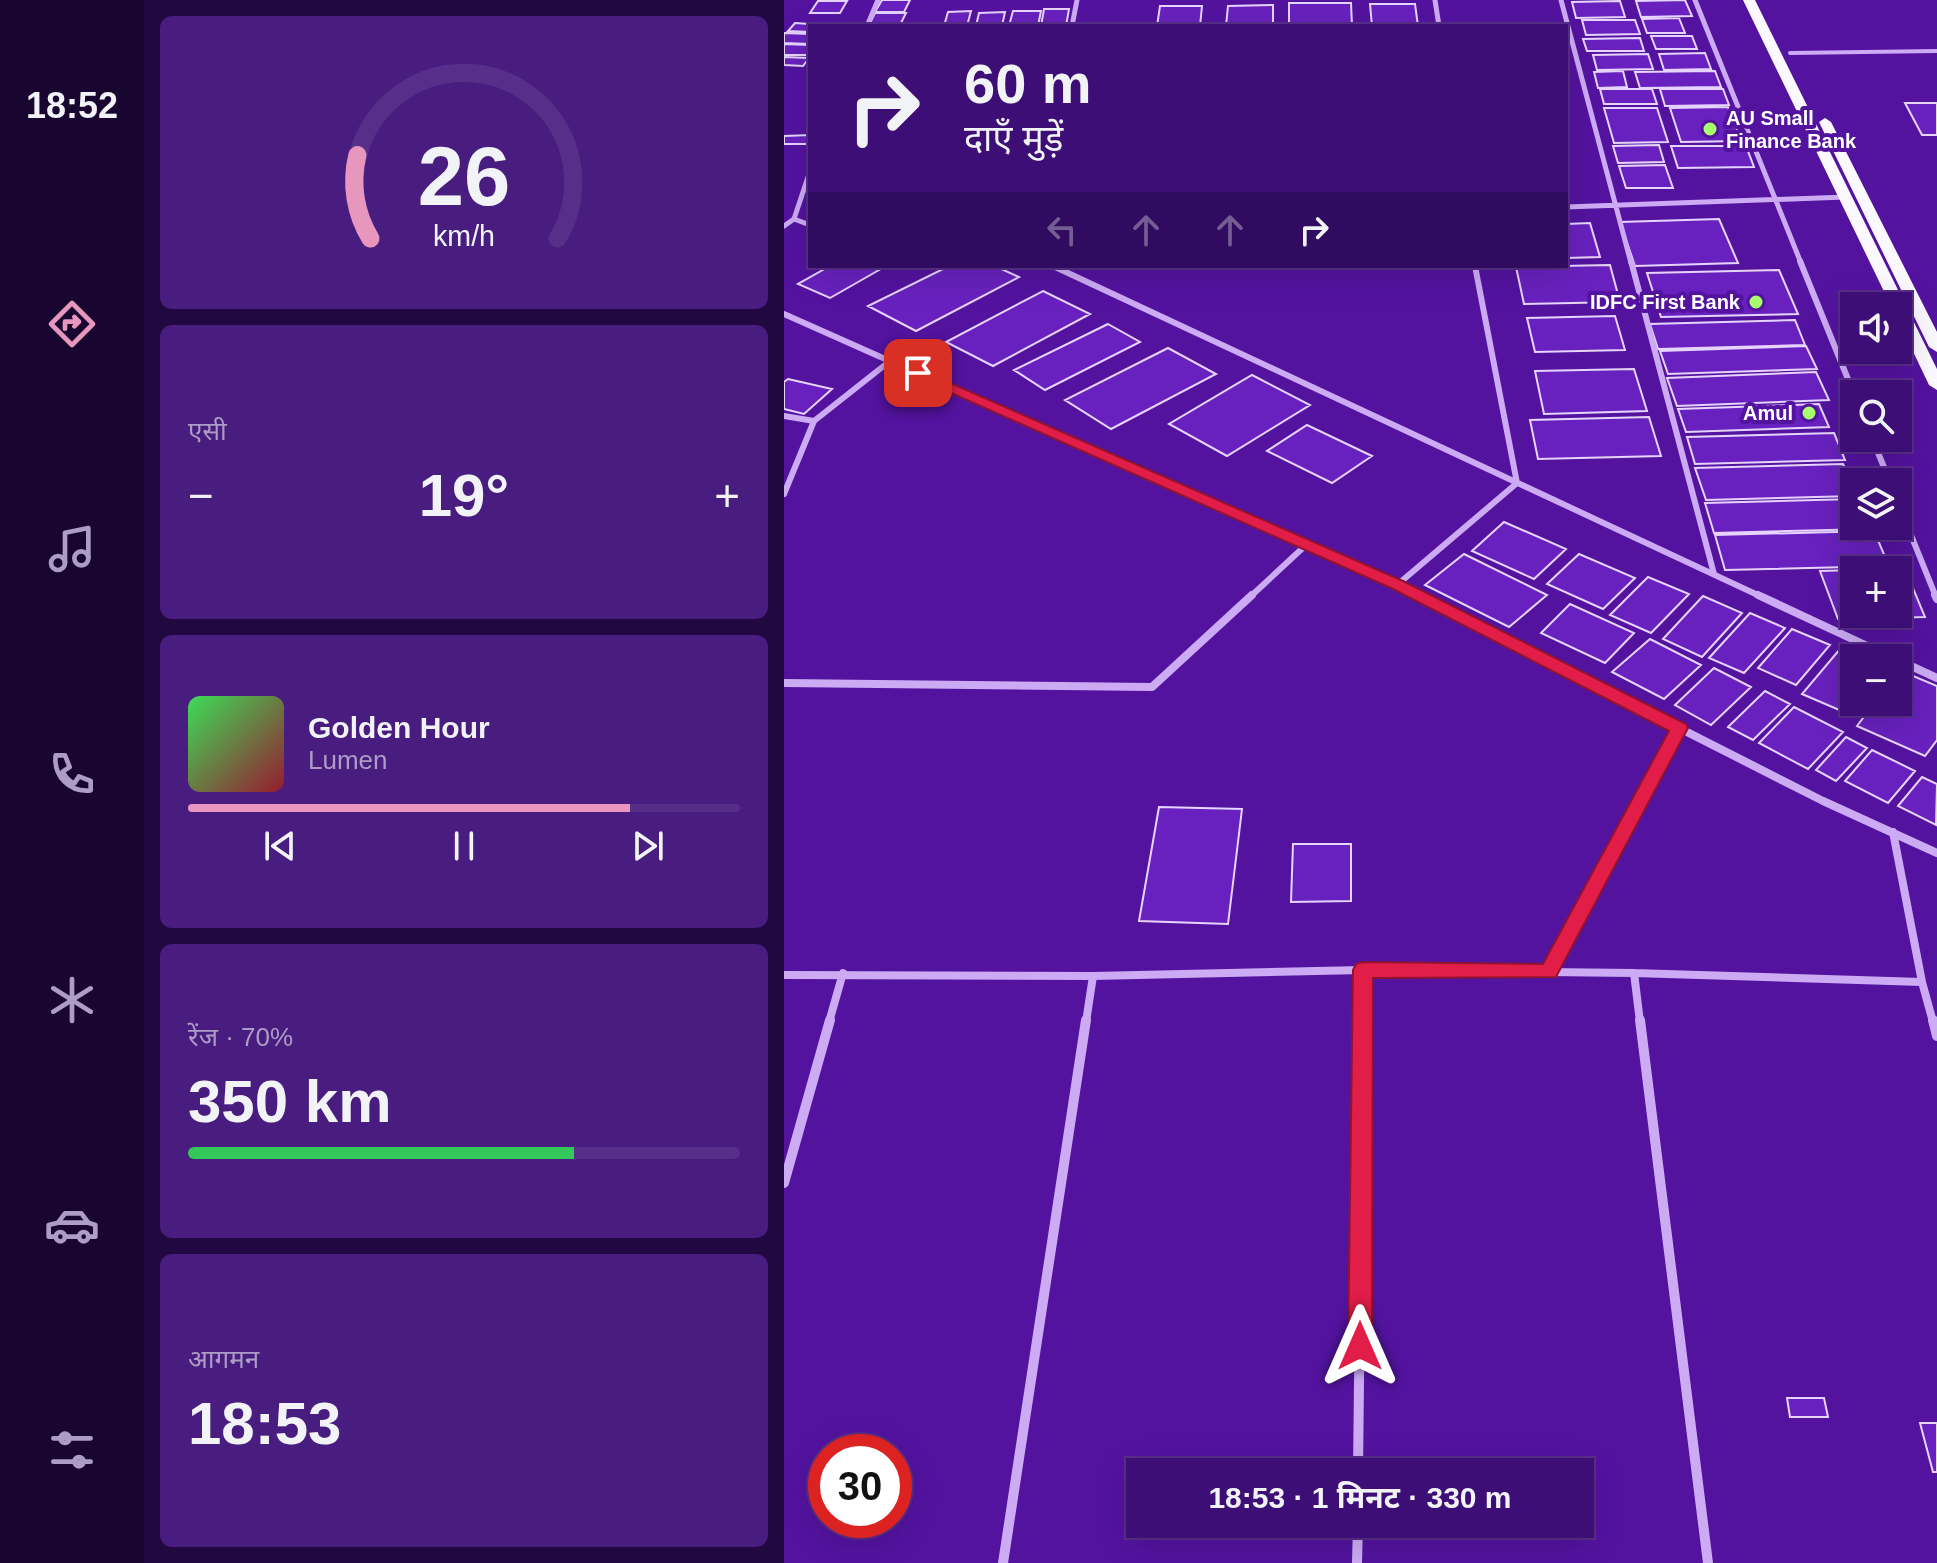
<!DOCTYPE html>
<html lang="hi">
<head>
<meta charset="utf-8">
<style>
	body { margin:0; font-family:Helvetica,"Noto Sans Devanagari",sans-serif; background:#491c7f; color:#f1f3f6; height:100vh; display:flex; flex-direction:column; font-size:30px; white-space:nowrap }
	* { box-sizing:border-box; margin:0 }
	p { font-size:26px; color:#ad9cc6 }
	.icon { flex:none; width:44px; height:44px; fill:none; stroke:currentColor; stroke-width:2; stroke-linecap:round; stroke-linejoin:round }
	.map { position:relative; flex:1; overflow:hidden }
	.sheet { display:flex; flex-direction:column; gap:16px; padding:16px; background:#220841; width:640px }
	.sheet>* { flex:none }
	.guide { position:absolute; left:24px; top:24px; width:760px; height:244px; border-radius:0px; box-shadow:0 8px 32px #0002,0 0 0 2px #572e89; background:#3e0e77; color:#f1f3f6; overflow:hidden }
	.tools { position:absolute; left:1056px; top:292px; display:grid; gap:16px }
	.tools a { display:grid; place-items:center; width:72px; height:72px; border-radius:0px; background:#3e0e77; box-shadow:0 8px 32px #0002,0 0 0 2px #572e89; font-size:40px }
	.speed { position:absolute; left:24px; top:1434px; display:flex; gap:16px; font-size:40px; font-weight:700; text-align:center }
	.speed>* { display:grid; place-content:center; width:104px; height:104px; border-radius:50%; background:#3e0e77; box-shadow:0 8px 32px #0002,0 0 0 2px #572e89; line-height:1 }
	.speed .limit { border:12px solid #d22; background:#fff; color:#111 }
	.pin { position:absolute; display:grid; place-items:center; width:68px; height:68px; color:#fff; margin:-34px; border-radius:16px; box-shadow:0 4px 12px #0006 }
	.me { position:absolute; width:88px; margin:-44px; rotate:0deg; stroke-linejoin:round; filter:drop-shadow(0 0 6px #0008) }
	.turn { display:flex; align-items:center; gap:28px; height:168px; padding:0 24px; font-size:36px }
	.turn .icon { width:104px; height:104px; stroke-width:2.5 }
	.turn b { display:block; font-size:56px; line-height:68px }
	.lanes { display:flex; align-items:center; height:76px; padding:0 24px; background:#0003; justify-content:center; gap:40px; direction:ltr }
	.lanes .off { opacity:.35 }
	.big { font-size:60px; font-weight:700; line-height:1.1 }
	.sheet .tile { flex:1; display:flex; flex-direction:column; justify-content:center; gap:12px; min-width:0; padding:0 28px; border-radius:12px; background:#491c7f }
	.sheet .dial { align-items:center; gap:0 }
	.dial svg { height:208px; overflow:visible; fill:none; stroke:#572e89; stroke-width:7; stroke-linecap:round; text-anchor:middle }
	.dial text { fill:#f1f3f6; stroke:none }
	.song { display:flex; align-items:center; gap:24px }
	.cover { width:96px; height:96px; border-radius:12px; background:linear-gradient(135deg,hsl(130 70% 55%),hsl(350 70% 35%)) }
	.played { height:8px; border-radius:4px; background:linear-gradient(90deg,#e797bd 80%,#572e89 80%) }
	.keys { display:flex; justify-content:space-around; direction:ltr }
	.heat { display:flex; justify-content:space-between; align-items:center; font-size:44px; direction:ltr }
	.charge { height:12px; border-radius:6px; background:linear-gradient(90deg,#34c759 70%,#572e89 0) }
	.trip { position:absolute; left:342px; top:1458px; width:468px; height:80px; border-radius:0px; background:#3e0e77; box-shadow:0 8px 32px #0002,0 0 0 2px #572e89; font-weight:700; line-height:80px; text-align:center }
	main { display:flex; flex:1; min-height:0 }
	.dock { display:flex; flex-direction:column; width:144px; justify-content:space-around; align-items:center; background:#190630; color:#ad9cc6 }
	.dock .icon { width:56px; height:56px }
	.dock .active { color:#e797bd }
	.dock b { font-size:36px; color:#f1f3f6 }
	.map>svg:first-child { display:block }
</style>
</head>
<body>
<main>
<nav class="dock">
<b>18:52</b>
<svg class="icon active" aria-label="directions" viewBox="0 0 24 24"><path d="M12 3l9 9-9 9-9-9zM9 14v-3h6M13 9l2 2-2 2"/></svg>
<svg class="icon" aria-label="music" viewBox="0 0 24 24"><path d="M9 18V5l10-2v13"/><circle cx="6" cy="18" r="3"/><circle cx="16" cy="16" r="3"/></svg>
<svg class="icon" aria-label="phone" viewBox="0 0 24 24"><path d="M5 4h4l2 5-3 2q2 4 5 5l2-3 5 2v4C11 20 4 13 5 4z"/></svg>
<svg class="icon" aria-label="climate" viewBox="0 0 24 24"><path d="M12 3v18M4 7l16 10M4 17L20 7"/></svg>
<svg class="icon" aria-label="car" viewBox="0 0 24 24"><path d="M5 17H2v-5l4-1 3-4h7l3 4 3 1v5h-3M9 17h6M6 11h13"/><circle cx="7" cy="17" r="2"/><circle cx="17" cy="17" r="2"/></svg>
<svg class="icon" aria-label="filters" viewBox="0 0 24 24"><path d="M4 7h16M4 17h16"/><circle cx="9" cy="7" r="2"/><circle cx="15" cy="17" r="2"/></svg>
</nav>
<section class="sheet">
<div class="tile dial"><svg viewBox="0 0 100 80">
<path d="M14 69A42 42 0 1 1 86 69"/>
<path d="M14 69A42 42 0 0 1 9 37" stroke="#e797bd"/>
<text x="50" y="56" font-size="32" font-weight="700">26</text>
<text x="50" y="72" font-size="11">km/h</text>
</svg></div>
<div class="tile"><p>एसी</p>
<div class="heat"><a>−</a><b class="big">19°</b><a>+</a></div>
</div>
<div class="tile">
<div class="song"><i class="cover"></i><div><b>Golden Hour</b><p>Lumen</p></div></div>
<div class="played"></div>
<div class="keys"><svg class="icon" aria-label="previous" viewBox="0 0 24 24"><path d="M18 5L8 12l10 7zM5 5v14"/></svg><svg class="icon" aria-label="pause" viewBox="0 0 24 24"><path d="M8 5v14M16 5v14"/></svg><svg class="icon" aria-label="next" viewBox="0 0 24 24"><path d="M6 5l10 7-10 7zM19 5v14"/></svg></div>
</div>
<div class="tile"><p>रेंज · 70%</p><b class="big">350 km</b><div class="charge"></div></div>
<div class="tile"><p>आगमन</p><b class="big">18:53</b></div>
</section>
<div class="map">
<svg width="1153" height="1563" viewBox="0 0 1153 1563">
	<rect width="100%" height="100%" fill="#53139f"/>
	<path fill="#6821be" stroke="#e6d4fe" stroke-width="2" d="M98,0H126L120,12H91Z
		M901,0L908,16L857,17L852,1Z
		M34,1H63L56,13H26Z
		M836,1L841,17L792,18L788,2Z
		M505,3H567L568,26H505Z
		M586,4H631L634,26H588Z
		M489,5V26H442L444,6Z
		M376,6H418L416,26H373Z
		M260,9H285L282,26H257Z
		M187,11L183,26H160L164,12Z
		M229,11H257L254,26H225Z
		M221,12L218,26H192L195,13Z
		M91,13H122L117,23H86Z
		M895,18L901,33H863L858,19Z
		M798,20H851L856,34L802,35Z
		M11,23L40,25L26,26V32L4,31Z
		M0,33L26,34V44L0,43Z
		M867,36H908L913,49H872Z
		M856,38L860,51H803L799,39Z
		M0,44L26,45V55H0Z
		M921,53L927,69L880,70L875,54Z
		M864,54L869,69L813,70L809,55Z
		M0,57L25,58L19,66L0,65Z
		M839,71L843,87L814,88L810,72Z
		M931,71L937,87L856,88L851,72Z
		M816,89H868L873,104H820Z
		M876,89H939L945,105L881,106Z
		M1121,103H1153V135H1138Z
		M944,107L958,141L897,142L886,108Z
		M820,108H873L884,142L830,143Z
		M26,135L23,144H0V136Z
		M875,145L880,162L834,163L829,146Z
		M887,146H962L970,167L894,168Z
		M881,165L889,188H842L835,166Z
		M935,219L954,263L851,266L836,222Z
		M806,223L816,257L782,258V224Z
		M826,265L836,302L740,304L732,267Z
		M46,266H102L46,298L14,284Z
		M165,266H211L235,277L132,331L84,306Z
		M995,270L1014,314L877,317L863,273Z
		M259,291L306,314L209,366L162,342Z
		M831,316L841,350L751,352L743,318Z
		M1011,320L1021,345L874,349L866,324Z
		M324,324L356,342L261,390L230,370Z
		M1022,346L1033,369L884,374L876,351Z
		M384,348L432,374L327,429L281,400Z
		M850,369L863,411L760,414L751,371Z
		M1032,372L1045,400L893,406L883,378Z
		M468,375L526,405L443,456L385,424Z
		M4,379L48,389L20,414L0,409V382Z
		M1035,404L1045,427L902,432L894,409Z
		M865,417L877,456L754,459L746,420Z
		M523,425L588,456L548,483L483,451Z
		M1050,433L1061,460L911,464L903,437Z
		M1059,464L1070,488V496L922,500L911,468Z
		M1070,499V526H1085L1086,529L930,533L921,503Z
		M720,522L782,549L750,579L688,551Z
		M1090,531L1105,566L941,570L931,535Z
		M680,554L763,595L725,627L641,585Z
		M795,554L851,578L819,609L763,584Z
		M1121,569L1141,617L1054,619L1036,571L1070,570V614H1114V570H1082Z
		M864,577L905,594L867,633L826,615Z
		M919,596L958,613L918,657L879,639Z
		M786,604L850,633L821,663L757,633Z
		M966,613L1001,628L960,673L925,658Z
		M1008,629L1046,645L1012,685L974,668Z
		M866,639L917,665L880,699L828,672Z
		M1056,649L1078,658H1070V700L1060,712L1018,694Z
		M930,668L967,687L927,725L891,705Z
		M1115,670L1153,686V740L1141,756L1073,726L1091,702H1114Z
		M981,691L1006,704L969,740L944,727Z
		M1010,707L1059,732L1024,769L975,743Z
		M1062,737L1083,748L1052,781L1032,770Z
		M1088,750L1131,771L1104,803L1061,781Z
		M1138,777L1153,784L1152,825L1114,806Z
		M375,807L458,809L444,924L355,921Z
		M509,844H567V901L507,902Z
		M1003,1398H1040L1044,1417H1006Z
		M1136,1423H1153V1472H1149Z"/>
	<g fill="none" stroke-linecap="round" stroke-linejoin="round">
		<path stroke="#ccabf4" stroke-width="4" d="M1006,53L1153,51"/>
		<path stroke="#ccabf4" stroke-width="5" d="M651,0L655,26
			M777,0L847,263
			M911,0L1017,263
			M83,26L94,0
			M288,26L293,0
			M26,171L10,219L26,225
			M782,207L1062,197
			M0,226L10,219"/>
		<path stroke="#ccabf4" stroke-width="6" d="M847,261L930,574
			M1016,261L1070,394
			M269,266L978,597
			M0,314L636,597
			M0,416L30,421L0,494
			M30,421L106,361
			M1088,438L1106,482
			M1114,503L1152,597
			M613,585L733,483L691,266
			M466,597L522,545"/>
		<path stroke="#ccabf4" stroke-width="8" d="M633,595L1039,801L1153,853
			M974,595L1109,658
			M1151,595L1153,599
			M1114,660L1153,678
			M0,683L368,687L468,595
			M1109,832L1138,982
			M765,972L895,728
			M850,973L856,1022
			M0,975L309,976L579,970L850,973L1138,982L1149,1022
			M45,1022L59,973
			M302,1022L309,976
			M578,1022L579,970"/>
		<path stroke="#ccabf4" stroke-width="10" d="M856,1020L924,1563
			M1149,1020L1153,1036
			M0,1183L46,1020
			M574,1472L579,1020
			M219,1563L302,1020
			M573,1563L574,1524"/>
		<path fill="#fcf8ff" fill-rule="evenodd" d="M959,0H971L1153,369V390L1145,385L1114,320V306H1107Z
			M1041,118L1047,122L1153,332V352L1145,347L1035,122Z"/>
	</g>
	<path fill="#e11d48" stroke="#92132f" stroke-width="2" d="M134,369L619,581L902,724L904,728L772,977L589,978L588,1346L584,1354L576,1358L567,1354L564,1346L569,970L572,964L579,962L759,964L885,731L607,588L129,376L127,373Z"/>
	<g fill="#a7ff6e" stroke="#53139f" stroke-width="3">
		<circle cx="926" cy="129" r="8"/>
		<circle cx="972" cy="302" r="8"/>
		<circle cx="1025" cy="413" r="8"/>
	</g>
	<g text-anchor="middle" stroke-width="8" stroke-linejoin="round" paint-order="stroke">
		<g font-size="20" font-weight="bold" fill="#fff" stroke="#53139f" text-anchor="end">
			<text x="942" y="125" text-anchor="start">AU Small<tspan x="942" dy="23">Finance Bank</tspan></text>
			<text x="956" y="309">IDFC First Bank</text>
			<text x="1009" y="420">Amul</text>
		</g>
	</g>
</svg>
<div class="tools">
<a><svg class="icon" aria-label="sound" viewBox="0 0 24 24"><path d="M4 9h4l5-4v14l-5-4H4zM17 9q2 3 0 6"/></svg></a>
<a><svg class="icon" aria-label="search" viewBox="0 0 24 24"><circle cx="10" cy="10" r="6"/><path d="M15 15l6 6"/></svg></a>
<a><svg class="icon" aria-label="layers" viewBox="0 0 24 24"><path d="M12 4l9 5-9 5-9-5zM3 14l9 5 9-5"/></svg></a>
<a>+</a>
<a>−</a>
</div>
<div class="speed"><div class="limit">30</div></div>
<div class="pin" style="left:134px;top:373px;background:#d93025"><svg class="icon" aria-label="arrive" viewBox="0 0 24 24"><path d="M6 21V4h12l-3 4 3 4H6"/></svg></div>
<svg class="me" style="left:576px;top:1346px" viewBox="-20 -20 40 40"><path d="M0-17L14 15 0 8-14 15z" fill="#e11d48" stroke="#fff" stroke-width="4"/></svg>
<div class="trip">18:53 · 1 मिनट · 330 m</div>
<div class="guide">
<div class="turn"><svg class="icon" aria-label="right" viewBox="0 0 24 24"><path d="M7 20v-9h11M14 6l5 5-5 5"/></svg><div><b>60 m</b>दाएँ मुड़ें</div></div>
<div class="lanes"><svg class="icon off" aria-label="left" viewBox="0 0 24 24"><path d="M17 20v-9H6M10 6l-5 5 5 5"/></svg><svg class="icon off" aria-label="ahead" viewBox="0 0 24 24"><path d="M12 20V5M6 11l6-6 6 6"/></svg><svg class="icon off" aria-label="ahead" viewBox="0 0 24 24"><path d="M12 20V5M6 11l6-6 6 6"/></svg><svg class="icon" aria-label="right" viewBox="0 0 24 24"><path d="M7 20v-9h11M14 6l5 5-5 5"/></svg></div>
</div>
</div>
</main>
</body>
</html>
